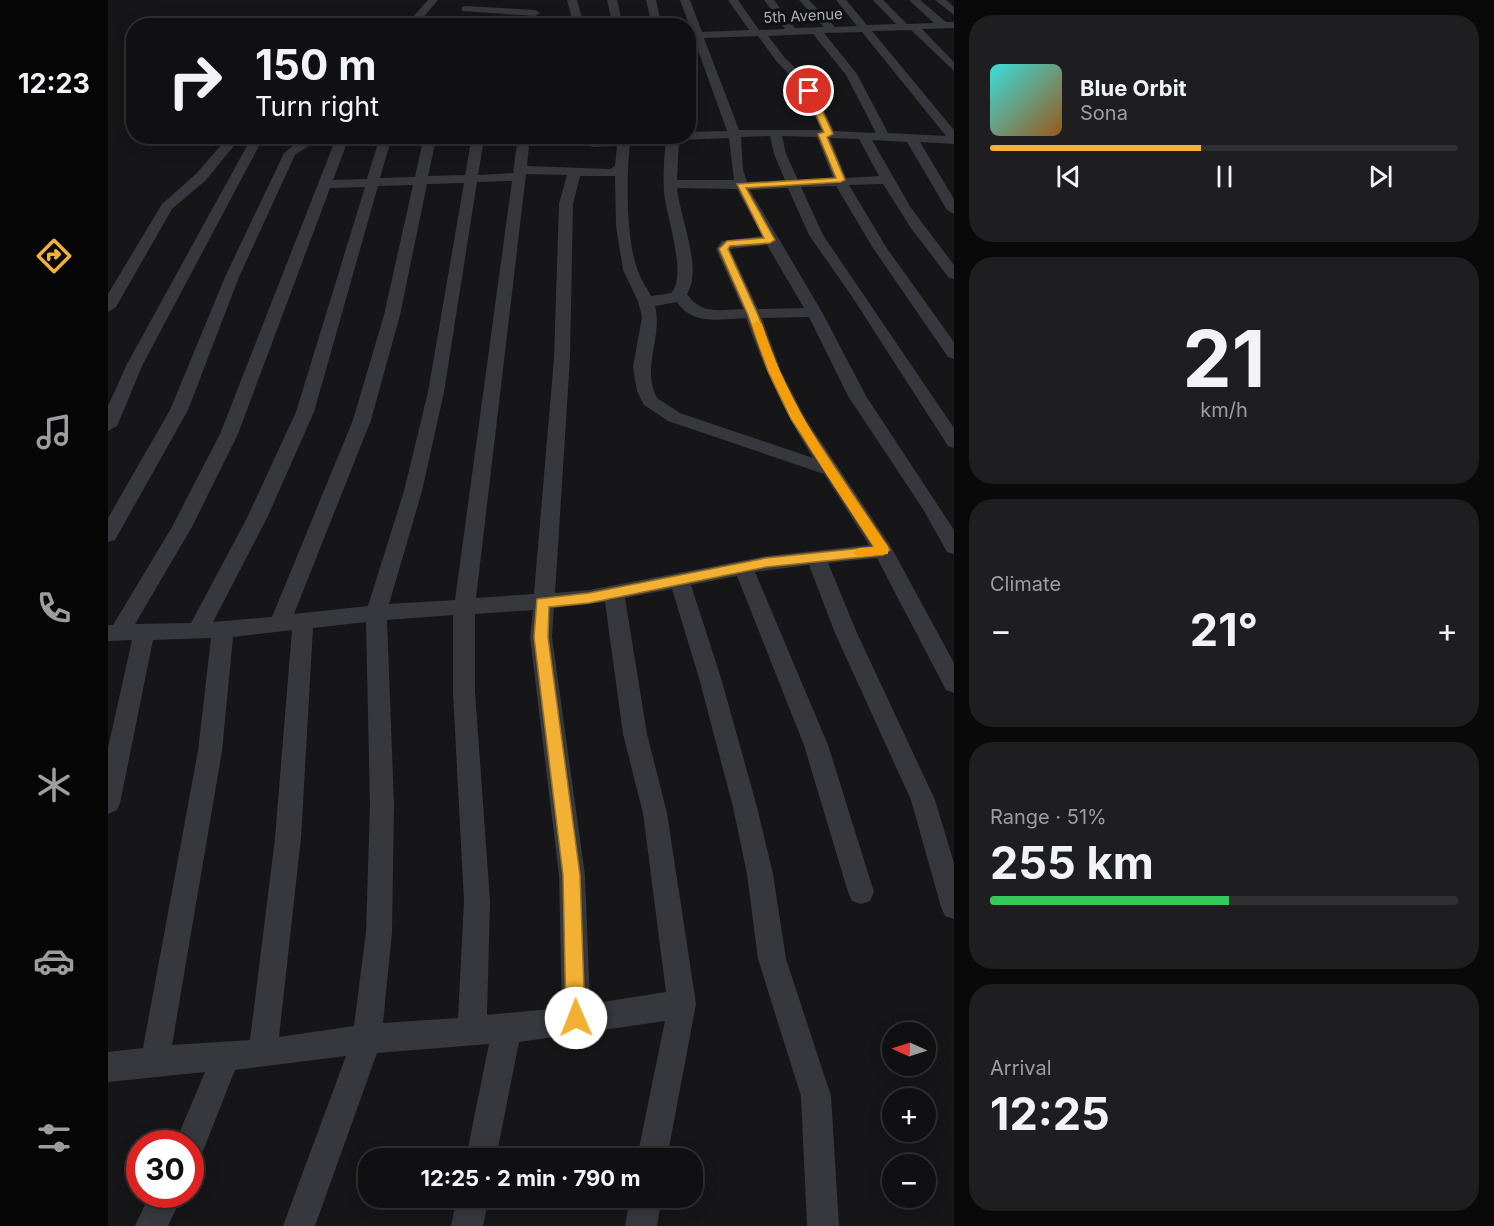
<!DOCTYPE html>
<html lang="en">
<head>
<meta charset="utf-8">
<style>
	body { margin:0; font-family:Inter,sans-serif; background:#1e1e20; color:#f1f3f6; height:100vh; display:flex; flex-direction:column; font-size:22px; white-space:nowrap }
	* { box-sizing:border-box; margin:0 }
	p { font-size:20px; color:#9c9d9f }
	.icon { flex:none; width:33px; height:33px; fill:none; stroke:currentColor; stroke-width:2; stroke-linecap:round; stroke-linejoin:round }
	.map { position:relative; flex:1; overflow:hidden }
	.side { display:flex; flex-direction:column; gap:15px; padding:15px; background:#09090a; width:540px }
	.side>* { flex:none }
	.hud { position:absolute; left:18px; top:18px; width:570px; height:126px; border-radius:24px; box-shadow:0 3px 15px #0003,0 0 0 2px #303032; background:#101012; color:#f1f3f6; overflow:hidden }
	.needle { width:39px; rotate:273deg }
	.tools { position:absolute; left:774px; top:1022px; display:grid; gap:12px }
	.tools a { display:grid; place-items:center; width:54px; height:54px; border-radius:50%; background:#101012; box-shadow:0 3px 15px #0003,0 0 0 2px #303032; font-size:30px }
	.speed { position:absolute; left:18px; top:1130px; display:flex; gap:12px; font-size:30px; font-weight:700; text-align:center }
	.speed>* { display:grid; place-content:center; width:78px; height:78px; border-radius:50%; background:#101012; box-shadow:0 3px 15px #0003,0 0 0 2px #303032; line-height:1 }
	.speed .limit { border:9px solid #d22; background:#fff; color:#111 }
	.pin { position:absolute; display:grid; place-items:center; width:51px; height:51px; color:#fff; margin:-26px; border:3px solid #fff; border-radius:50%; box-shadow:0 2px 6px #0007 }
	.me { position:absolute; width:66px; margin:-33px; rotate:359deg; stroke-linejoin:round; filter:drop-shadow(0 0 4px #0008) }
	.turn { display:flex; align-items:center; gap:21px; height:126px; padding:0 30px; font-size:27px }
	.turn .icon { width:78px; height:78px; stroke-width:2.5 }
	.turn b { display:block; font-size:42px; line-height:51px }
	.big { font-size:45px; font-weight:700; line-height:1.1 }
	.side .widget { flex:1; display:flex; flex-direction:column; justify-content:center; gap:9px; min-width:0; padding:0 21px; border-radius:24px; background:#1e1e20 }
	.side .dial { align-items:center; gap:0 }
	.dial b { font-size:78px; line-height:1 }
	.song { display:flex; align-items:center; gap:18px }
	.cover { width:72px; height:72px; border-radius:9px; background:linear-gradient(135deg,hsl(180 70% 55%),hsl(30 70% 35%)) }
	.played { height:6px; border-radius:3px; background:linear-gradient(90deg,#f2b134 45%,#303032 45%) }
	.keys { display:flex; justify-content:space-around; direction:ltr }
	.heat { display:flex; justify-content:space-between; align-items:center; font-size:33px; direction:ltr }
	.charge { height:9px; border-radius:4px; background:linear-gradient(90deg,#34c759 51%,#303032 0) }
	.trip { position:absolute; left:250px; top:1148px; width:345px; height:60px; border-radius:24px; background:#101012; box-shadow:0 3px 15px #0003,0 0 0 2px #303032; font-weight:700; line-height:60px; text-align:center }
	main { display:flex; flex:1; min-height:0 }
	.dock { display:flex; flex-direction:column; width:108px; justify-content:space-around; align-items:center; background:#060607; color:#9c9d9f }
	.dock .icon { width:42px; height:42px }
	.dock .selected { color:#f2b134 }
	.dock b { font-size:27px; color:#f1f3f6 }
	.map>svg:first-child { display:block }
</style>
</head>
<body>
<main>
<nav class="dock">
<b>12:23</b>
<svg class="icon selected" aria-label="directions" viewBox="0 0 24 24"><path d="M12 3l9 9-9 9-9-9zM9 14v-3h6M13 9l2 2-2 2"/></svg>
<svg class="icon" aria-label="music" viewBox="0 0 24 24"><path d="M9 18V5l10-2v13"/><circle cx="6" cy="18" r="3"/><circle cx="16" cy="16" r="3"/></svg>
<svg class="icon" aria-label="phone" viewBox="0 0 24 24"><path d="M5 4h4l2 5-3 2q2 4 5 5l2-3 5 2v4C11 20 4 13 5 4z"/></svg>
<svg class="icon" aria-label="climate" viewBox="0 0 24 24"><path d="M12 3v18M4 7l16 10M4 17L20 7"/></svg>
<svg class="icon" aria-label="car" viewBox="0 0 24 24"><path d="M5 17H2v-5l4-1 3-4h7l3 4 3 1v5h-3M9 17h6M6 11h13"/><circle cx="7" cy="17" r="2"/><circle cx="17" cy="17" r="2"/></svg>
<svg class="icon" aria-label="filters" viewBox="0 0 24 24"><path d="M4 7h16M4 17h16"/><circle cx="9" cy="7" r="2"/><circle cx="15" cy="17" r="2"/></svg>
</nav>
<div class="map">
<svg width="846" height="1226" viewBox="0 0 846 1226">
	<rect width="100%" height="100%" fill="#161618"/>
	<g fill="none" stroke-linecap="round" stroke-linejoin="round">
		<path fill="#37383d" fill-rule="evenodd" d="M320,0H330L308,26H297Z
			M459,0H469L476,26H466Z
			M499,0H509L515,26H505Z
			M538,0H548L554,26H544Z
			M572,0H582L594,32L641,30L620,0H630L651,30L677,29L656,0H666L687,28L716,27L691,0H701L727,27L749,26L728,0H738L759,25L788,24L765,0H775L799,24L826,23L801,0H812L838,22H846V28L814,29L846,62V71L803,30L764,31L846,130V144L812,142L846,199V214L839,210L799,142L764,140L803,208L846,265V279L841,278L803,228L775,184L741,185L778,247L846,342V359L840,357L765,248L728,186L693,187L715,235L846,428V448L840,446L743,295L701,235L680,188L642,190L714,312L758,396L846,530V554L839,552L815,509L740,396L701,317L654,318L673,371L698,419L782,545L846,663V693L838,690L769,558L720,563L749,633L827,800L846,863V919L837,916L833,907L803,800L727,633L701,565L647,572L720,745L766,892L762,901L753,904L744,901L740,892L696,745L629,576L583,585L613,678L649,807L665,874L678,959L723,1096L731,1226H699L693,1096L650,959L639,874L625,807L591,678L564,589L517,598L539,734L559,813L588,1004L559,1158H529L557,1021L411,1042L388,1158H358L381,1044L269,1053L207,1226H175L238,1056L127,1070L93,1156L82,1160V1143H67L97,1072L0,1082V1052L35,1048L90,751L103,638L45,640L12,803L9,810L0,814V748L24,640L0,641V625H5L64,527L112,434L226,143H205L187,155L131,277L80,410L7,540L0,542V518L62,410L117,277L176,153L188,143L152,144L35,364L9,426L0,431V406L19,364L140,144L129,142L98,180L64,209L8,307L0,312V294L54,204L88,174L121,136H284L272,178L307,177L316,136H384L376,140L370,175L405,173L410,136H422L419,166L502,169L507,166L509,146L485,147L444,136L485,139L580,136V132L619,131L586,39H580V33H584ZM754,32L838,136L780,133L749,74L716,33ZM705,34L738,75L768,133L726,131L704,85L677,58L660,36ZM650,36L669,62L693,86L713,130H631L596,38ZM662,136L666,154L677,180L639,182L635,170L633,137ZM674,136L709,137L725,178L690,180L678,154ZM621,138L626,180H569L571,140ZM722,138L751,139L771,176L738,178ZM363,141L357,175L320,176L327,144ZM558,141C556,158 555,175 556,192C558,215 580,277 563,293L543,296C539,288 533,280 530,271C518,240 518,178 522,144ZM239,143H270L259,179L225,180ZM418,174L459,175L451,204L446,358L426,594L368,598ZM472,176H507L508,226L515,270L530,301L534,317L525,367L529,391L536,405L560,421L716,474L761,545L658,556L481,590L447,593L462,358L465,204ZM404,181L347,600L281,604L314,491L336,392L369,182ZM356,183L320,392L296,491L260,606L186,614L263,420L292,315L319,184ZM305,185L276,315L245,420L164,617L105,622L159,518L206,412L270,186ZM257,187L188,412L139,518L83,623L27,624L84,527L130,434L222,188ZM569,188L629,189L654,236L614,241L608,249L635,309C612,310 593,315 579,294C595,269 572,218 569,188ZM659,245L696,308L650,309L622,249ZM569,302C585,326 613,319 638,318C656,369 677,413 705,458L572,413L549,398C533,367 555,337 547,306ZM497,602L515,734L535,813L558,992L482,1004L477,875L444,637L446,608ZM425,610L422,637L451,875L454,1008L379,1015L382,901L367,692V614ZM345,615V692L356,901L350,1018L275,1023L284,932L286,805L279,620ZM258,622L262,805L258,932L246,1026L171,1037L193,838L205,628ZM184,630L167,838L142,1040L64,1045L114,751L125,637Z
			M827,0H838L846,7V15Z
			M358,6L427,10L432,13L427,16L354,11V7Z
			M42,1194H75L60,1226H27Z
			M349,1197H381L375,1226H343Z
			M522,1197H554L549,1226H517Z"/>
	</g>
	<path fill="#f2b134" stroke="#9d7322" stroke-width="1.5" d="M701,89L705,91L725,134L719,137L737,180L733,182L638,188L667,240L662,243L622,246L620,249L650,315L671,371L695,419L782,550L775,555L658,567L481,603L441,607L440,637L472,875L477,1018L474,1024L468,1027L461,1024L458,1018L455,875L426,637L429,599L481,593L658,558L766,547L683,419L660,371L640,315L611,249L619,241L656,238L629,184L728,178L710,134L716,132L697,91Z"/>
	<path fill="#f59e0b" d="M649,321L654,324C680,407 732,476 780,547V554L751,557L745,553L751,548L766,547C720,475 669,407 644,324Z"/>
	<g text-anchor="middle" stroke-width="6" stroke-linejoin="round" paint-order="stroke">
		<g font-size="15" fill="#a8adb8" stroke="#111113">
			<text transform="translate(695 16) rotate(-3)" y="5">5th Avenue</text>
		</g>
	</g>
</svg>
<div class="tools">
<a><svg class="needle" viewBox="-14 -14 28 28"><path d="M0-13l5 13h-10z" fill="#e53935"/><path d="M0 13l5-13h-10z" fill="#9c9d9f"/></svg></a>
<a>+</a>
<a>−</a>
</div>
<div class="speed"><div class="limit">30</div></div>
<div class="pin" style="left:701px;top:91px;background:#d93025"><svg class="icon" aria-label="arrive" viewBox="0 0 24 24"><path d="M6 21V4h12l-3 4 3 4H6"/></svg></div>
<svg class="me" style="left:468px;top:1018px" viewBox="-20 -20 40 40"><circle r="19" fill="#fff"/><path d="M0-13L10 11 0 6-10 11z" fill="#f2b134"/></svg>
<div class="trip">12:25 · 2 min · 790 m</div>
<div class="hud">
<div class="turn"><svg class="icon" aria-label="right" viewBox="0 0 24 24"><path d="M7 20v-9h11M14 6l5 5-5 5"/></svg><div><b>150 m</b>Turn right</div></div>
</div>
</div>
<section class="side">
<div class="widget">
<div class="song"><i class="cover"></i><div><b>Blue Orbit</b><p>Sona</p></div></div>
<div class="played"></div>
<div class="keys"><svg class="icon" aria-label="previous" viewBox="0 0 24 24"><path d="M18 5L8 12l10 7zM5 5v14"/></svg><svg class="icon" aria-label="pause" viewBox="0 0 24 24"><path d="M8 5v14M16 5v14"/></svg><svg class="icon" aria-label="next" viewBox="0 0 24 24"><path d="M6 5l10 7-10 7zM19 5v14"/></svg></div>
</div>
<div class="widget dial"><b>21</b><p>km/h</p></div>
<div class="widget"><p>Climate</p>
<div class="heat"><a>−</a><b class="big">21°</b><a>+</a></div>
</div>
<div class="widget"><p>Range · 51%</p><b class="big">255 km</b><div class="charge"></div></div>
<div class="widget"><p>Arrival</p><b class="big">12:25</b></div>
</section>
</main>
</body>
</html>
